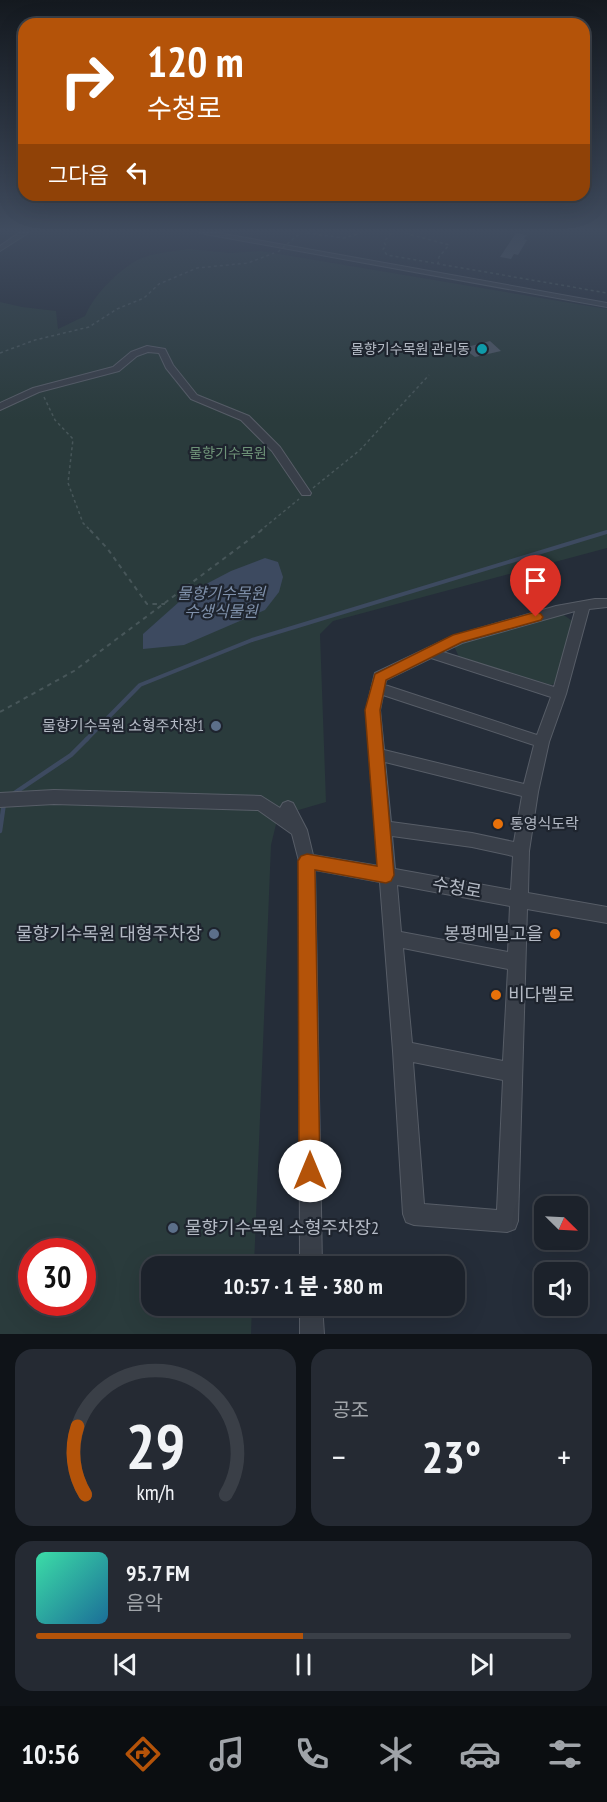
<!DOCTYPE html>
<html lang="ko">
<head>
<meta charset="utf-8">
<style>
	body { margin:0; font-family:"PT Sans Narrow","Noto Sans KR",sans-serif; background:#252a33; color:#f1f3f6; height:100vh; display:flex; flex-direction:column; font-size:22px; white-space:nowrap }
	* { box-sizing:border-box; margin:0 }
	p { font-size:20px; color:#a0a4a9 }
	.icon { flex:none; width:33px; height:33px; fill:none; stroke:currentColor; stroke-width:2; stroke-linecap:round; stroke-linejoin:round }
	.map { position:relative; height:1334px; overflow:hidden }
	.sheet { display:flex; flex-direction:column; gap:15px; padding:15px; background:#0f1318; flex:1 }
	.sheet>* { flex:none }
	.hud { position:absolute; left:18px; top:18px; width:572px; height:183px; border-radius:18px; box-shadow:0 6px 24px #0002,0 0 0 2px #3a3f47; background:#b45309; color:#fff; overflow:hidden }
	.needle { width:39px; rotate:114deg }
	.tools { position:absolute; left:534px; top:1196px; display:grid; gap:12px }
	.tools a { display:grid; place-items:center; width:54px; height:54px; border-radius:12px; background:#1c222b; box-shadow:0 6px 24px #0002,0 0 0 2px #3a3f47; font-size:30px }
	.speed { position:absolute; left:18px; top:1238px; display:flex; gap:12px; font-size:30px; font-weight:700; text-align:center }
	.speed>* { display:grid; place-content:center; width:78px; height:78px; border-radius:50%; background:#1c222b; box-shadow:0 6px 24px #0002,0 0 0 2px #3a3f47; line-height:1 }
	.speed .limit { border:9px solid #d22; background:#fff; color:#111 }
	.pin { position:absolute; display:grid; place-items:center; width:51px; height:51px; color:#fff; margin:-62px -26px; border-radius:50% 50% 50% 0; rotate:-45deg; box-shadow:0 0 6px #0007 }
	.pin .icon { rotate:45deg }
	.me { position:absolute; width:66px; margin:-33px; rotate:0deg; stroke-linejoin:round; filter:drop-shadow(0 0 4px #0008) }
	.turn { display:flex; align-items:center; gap:21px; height:126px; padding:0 30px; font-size:27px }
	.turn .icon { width:78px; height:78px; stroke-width:2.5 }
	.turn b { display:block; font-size:42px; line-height:51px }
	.then { display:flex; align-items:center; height:57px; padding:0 30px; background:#0003; gap:12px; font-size:22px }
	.big { font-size:45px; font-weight:700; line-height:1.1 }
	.sheet .card { flex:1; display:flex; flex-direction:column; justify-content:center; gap:9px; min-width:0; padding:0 21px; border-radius:18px; background:#252a33 }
	.sheet .dial { align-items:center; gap:0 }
	.dial svg { height:156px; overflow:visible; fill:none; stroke:#3a3f47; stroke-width:7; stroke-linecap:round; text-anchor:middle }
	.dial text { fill:#f1f3f6; stroke:none }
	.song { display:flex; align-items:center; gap:18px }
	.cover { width:72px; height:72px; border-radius:9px; background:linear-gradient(135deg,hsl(160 70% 55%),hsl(200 70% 35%)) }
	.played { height:6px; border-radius:3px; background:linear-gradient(90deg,#b45309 50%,#3a3f47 50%) }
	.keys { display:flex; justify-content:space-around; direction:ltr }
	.heat { display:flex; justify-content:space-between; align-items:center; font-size:33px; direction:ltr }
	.sheet .tiles { flex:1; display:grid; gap:15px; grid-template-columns:1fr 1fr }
	.card:last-child { grid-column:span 2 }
	.trip { position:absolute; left:141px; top:1256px; width:324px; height:60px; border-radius:18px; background:#1c222b; box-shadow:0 6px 24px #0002,0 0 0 2px #3a3f47; font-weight:700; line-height:60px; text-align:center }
	.dock { display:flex; height:96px; justify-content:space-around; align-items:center; background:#0b0e11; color:#a0a4a9 }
	.dock .icon { width:42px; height:42px }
	.dock .on { color:#b45309 }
	.dock b { font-size:27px; color:#f1f3f6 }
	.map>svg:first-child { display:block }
</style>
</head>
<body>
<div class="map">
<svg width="607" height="1334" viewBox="0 0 607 1334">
	<rect width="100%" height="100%" fill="#252d39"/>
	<path fill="#2a3b3c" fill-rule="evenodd" d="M188,249L231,253L261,251L607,309V548L333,621L320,634L326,802L278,816L271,845L254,1266H152V1305H252L251,1334H0V302L22,307L56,311L58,329L85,316C94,295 113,276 132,263C147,253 171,252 188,249ZM32,1251H82V1302H32Z
		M561,613L575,623L559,682L551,685L459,657L454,646Z"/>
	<path fill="#3d4a60" d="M265,558L278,562L283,577L279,592L265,610L184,645L143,649V634L189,593L231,571Z"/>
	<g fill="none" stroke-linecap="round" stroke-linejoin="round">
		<path stroke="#3d4a60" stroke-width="4" d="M86,740L140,685L252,640L607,532"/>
		<path stroke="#3d4a60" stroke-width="4.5" d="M13,794L71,755L87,739
			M0,831L4,803"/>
	</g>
	<path fill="#4e5764" d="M516,233L527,235L524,239L527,240L518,255L514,254L511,259L500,257Z
		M490,341L501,351L475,357L463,348Z"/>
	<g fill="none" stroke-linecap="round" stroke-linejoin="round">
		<defs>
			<path id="minor" d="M19,233H28L0,251V246Z
				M200,233H218L607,303V307Z
				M147,346L165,349L173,365L197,395L249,416L280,447L311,493L310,495H302L272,451L241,420L191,399L166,368L159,353L148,352L137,356L119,371L39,392L0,410V403L33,388L113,367L131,352Z
				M595,599H607V607L589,609L566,694L549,742L538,792L529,851L528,893L607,907V923L527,909L518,1221L515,1229L507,1232L414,1225L406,1222L403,1214L393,1051L380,882L315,870L322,1266H300L299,861L292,834L258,810L54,804L0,807V793L54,790L261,796L280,808L283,803L288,801L293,803L307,830L313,855L379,866L366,710L375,673L453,636L556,606ZM575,611L554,687L443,652L462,643ZM431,658L551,697L537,735L385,685L386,680ZM383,695L534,745L524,784L384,750L380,710ZM385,762L522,796L514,842L472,833L391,822ZM392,836L472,847L513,856L511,890L395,869ZM397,885L510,906L508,952L401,932ZM403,948L508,969L503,1061L412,1043ZM413,1062L503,1080L497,1210L424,1204Z
				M300,1305H322L324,1334H300Z"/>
		</defs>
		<use href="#minor" stroke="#575d67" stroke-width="2"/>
		<path stroke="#475659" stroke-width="1.5" stroke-dasharray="3 3" stroke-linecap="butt" d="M307,233L344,238L361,233
			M391,233L384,242L386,246L383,249L387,255L607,293
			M405,233L449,245L439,257L438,264
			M0,353L35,340L89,327L117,309L144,298L159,284L197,268L248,263L274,253
			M44,397L55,420L73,439L68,483L83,523L91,531
			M313,488L360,450L429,375
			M260,531L299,499"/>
		<path stroke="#475659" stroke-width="2" stroke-dasharray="4.5 4.5" stroke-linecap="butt" d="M90,530L107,548L147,604H165
			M0,712L74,671L262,530"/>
		<use href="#minor" fill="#393f49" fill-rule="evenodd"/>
		<path stroke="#475659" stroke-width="1.5" stroke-dasharray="3 3" stroke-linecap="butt" d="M278,252L300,233"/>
	</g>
	<linearGradient id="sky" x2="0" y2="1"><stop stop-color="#14191f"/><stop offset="0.55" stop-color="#404c5f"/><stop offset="1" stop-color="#404c5f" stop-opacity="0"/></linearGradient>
	<rect width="607" height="420" fill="url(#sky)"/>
	<path fill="#b45309" stroke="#753606" stroke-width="1.5" d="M536,612L541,614L543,617L541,620L462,642L386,680L380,710L394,875L391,881L386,883L315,870L320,1171L317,1178L310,1181L302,1178L299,1171L298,861L301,856L307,854L377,866L365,710L375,674L453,635Z"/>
	<circle fill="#0f9aa8" stroke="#1e242e" stroke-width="2" cx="482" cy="349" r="6"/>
	<g fill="#5c6f8a" stroke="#1e242e" stroke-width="2">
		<circle cx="216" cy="726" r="6"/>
		<circle cx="214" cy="934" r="6"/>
		<circle cx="173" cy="1228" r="6"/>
	</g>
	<g fill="#e8710a" stroke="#1e242e" stroke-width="2">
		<circle cx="498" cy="824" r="6"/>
		<circle cx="555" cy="934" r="6"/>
		<circle cx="496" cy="995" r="6"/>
	</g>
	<g text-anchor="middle" stroke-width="4.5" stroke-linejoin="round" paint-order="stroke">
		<g font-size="14" fill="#b4bac5" stroke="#1e242e" text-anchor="end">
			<text x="470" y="354">물향기수목원 관리동</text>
		</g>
		<g font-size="14" fill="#6e9378" stroke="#1e242e">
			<text x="228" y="458">물향기수목원</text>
		</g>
		<g font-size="15" fill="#b4bac5" stroke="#1e242e" text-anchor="end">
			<text x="204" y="731">물향기수목원 소형주차장1</text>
			<text x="510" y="829" text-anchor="start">통영식도락</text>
		</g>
		<g font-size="16" font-style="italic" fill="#7f90aa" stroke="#1e242e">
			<text x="221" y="599">물향기수목원<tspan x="221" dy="18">수생식물원</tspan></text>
		</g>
		<g font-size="18" fill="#b4bac5" stroke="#1e242e">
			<text transform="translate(457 888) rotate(10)" y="6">수청로</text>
		</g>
		<g font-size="18" fill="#b4bac5" stroke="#1e242e" text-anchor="end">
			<text x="202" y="940">물향기수목원 대형주차장</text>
			<text x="543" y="940">봉평메밀고을</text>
			<text x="508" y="1001" text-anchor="start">비다벨로</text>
			<text x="185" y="1234" text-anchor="start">물향기수목원 소형주차장2</text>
		</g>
	</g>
</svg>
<div class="tools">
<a><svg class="needle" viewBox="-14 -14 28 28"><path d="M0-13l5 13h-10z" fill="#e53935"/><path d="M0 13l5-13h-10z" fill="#a0a4a9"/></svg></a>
<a><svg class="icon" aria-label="sound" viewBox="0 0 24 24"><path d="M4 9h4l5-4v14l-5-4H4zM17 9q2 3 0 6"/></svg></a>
</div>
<div class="speed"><div class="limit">30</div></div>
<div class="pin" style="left:536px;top:617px;background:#d93025"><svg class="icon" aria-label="arrive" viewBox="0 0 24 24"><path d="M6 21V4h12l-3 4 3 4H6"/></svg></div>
<svg class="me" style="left:310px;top:1171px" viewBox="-20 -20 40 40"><circle r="19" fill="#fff"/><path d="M0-13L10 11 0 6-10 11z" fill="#b45309"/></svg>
<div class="trip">10:57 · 1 분 · 380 m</div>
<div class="hud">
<div class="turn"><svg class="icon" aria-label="right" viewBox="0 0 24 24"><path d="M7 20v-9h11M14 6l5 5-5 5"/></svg><div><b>120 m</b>수청로</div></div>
<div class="then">그다음<svg class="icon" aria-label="left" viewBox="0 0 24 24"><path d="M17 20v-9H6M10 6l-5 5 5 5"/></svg></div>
</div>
</div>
<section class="sheet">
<div class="tiles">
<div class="card dial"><svg viewBox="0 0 100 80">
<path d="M14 69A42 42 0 1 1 86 69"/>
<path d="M14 69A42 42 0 0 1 10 34" stroke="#b45309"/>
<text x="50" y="56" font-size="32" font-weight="700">29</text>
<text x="50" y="72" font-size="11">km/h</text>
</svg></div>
<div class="card"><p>공조</p>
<div class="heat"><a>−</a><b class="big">23°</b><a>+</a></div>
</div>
<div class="card">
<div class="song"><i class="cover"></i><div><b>95.7 FM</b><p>음악</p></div></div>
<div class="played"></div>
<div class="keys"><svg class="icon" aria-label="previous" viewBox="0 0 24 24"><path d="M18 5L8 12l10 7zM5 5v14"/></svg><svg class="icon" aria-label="pause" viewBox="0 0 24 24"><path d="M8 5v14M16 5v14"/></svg><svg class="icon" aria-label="next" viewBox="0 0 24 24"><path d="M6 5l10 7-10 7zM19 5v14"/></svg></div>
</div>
</div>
</section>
<nav class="dock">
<b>10:56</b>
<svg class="icon on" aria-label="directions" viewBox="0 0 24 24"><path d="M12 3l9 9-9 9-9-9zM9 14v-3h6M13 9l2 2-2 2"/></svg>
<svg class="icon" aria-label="music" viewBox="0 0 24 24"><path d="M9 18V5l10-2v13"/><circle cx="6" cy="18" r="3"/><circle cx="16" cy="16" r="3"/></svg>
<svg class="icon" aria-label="phone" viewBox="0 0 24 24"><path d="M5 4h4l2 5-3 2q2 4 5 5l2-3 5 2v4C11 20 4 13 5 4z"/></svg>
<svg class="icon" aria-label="climate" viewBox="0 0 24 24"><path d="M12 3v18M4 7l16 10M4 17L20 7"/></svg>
<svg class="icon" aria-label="car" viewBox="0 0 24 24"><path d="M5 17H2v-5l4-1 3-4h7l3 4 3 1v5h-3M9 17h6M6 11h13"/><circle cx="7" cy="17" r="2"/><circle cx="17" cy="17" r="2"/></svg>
<svg class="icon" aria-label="filters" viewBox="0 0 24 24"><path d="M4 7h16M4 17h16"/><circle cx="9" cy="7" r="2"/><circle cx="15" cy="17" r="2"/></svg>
</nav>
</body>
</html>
